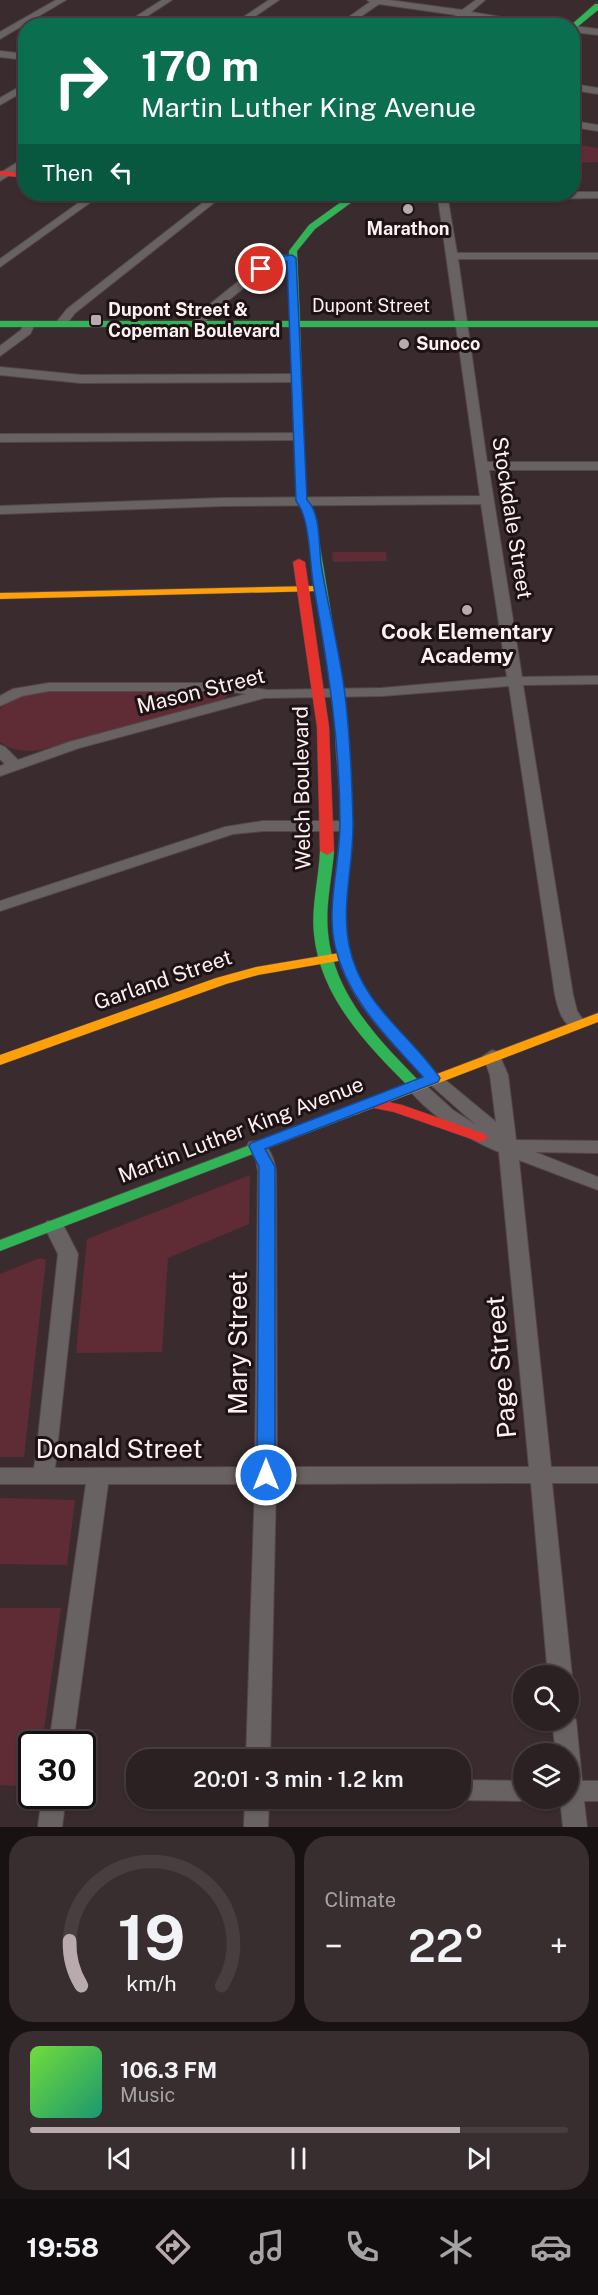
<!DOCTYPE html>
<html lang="en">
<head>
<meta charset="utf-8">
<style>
	body { margin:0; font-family:"Public Sans",sans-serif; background:#382e2f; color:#f1f3f6; height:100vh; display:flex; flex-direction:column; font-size:22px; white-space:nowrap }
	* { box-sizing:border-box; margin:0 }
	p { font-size:20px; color:#a6a3a5 }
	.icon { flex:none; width:33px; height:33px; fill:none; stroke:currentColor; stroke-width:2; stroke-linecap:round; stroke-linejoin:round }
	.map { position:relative; height:1827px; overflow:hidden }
	.panel { display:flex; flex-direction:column; gap:9px; padding:9px; background:#181213; flex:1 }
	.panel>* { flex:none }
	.banner { position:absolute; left:18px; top:18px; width:562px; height:183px; border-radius:24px; box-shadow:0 2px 4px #0004,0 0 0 2px #483e40; background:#0b6e4f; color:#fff; overflow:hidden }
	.fabs { position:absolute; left:513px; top:1665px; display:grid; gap:12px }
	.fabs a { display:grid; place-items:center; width:66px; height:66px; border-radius:50%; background:#2c2122; box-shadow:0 2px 4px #0004,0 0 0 2px #483e40; font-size:30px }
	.speed { position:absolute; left:18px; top:1731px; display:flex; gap:12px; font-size:30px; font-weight:700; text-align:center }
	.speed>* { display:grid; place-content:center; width:78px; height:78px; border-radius:50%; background:#2c2122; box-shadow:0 2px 4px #0004,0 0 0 2px #483e40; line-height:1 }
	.speed .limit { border:3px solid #111; border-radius:9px; background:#fff; color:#111 }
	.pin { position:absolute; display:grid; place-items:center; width:51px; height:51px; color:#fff; margin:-26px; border:3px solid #fff; border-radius:50%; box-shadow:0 2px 6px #0007 }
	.me { position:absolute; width:66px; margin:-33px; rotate:0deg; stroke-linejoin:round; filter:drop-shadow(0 0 4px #0008) }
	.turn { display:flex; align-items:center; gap:21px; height:126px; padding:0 24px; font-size:27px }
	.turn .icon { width:78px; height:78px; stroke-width:2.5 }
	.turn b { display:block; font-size:42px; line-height:51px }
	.then { display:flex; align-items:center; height:57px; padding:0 24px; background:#0003; gap:12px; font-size:22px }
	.big { font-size:45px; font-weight:600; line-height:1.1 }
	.panel .card { flex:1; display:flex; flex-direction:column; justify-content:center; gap:9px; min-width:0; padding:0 21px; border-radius:24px; background:#382e2f }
	.panel .dial { align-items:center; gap:0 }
	.dial svg { height:156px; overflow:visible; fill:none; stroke:#483e40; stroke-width:7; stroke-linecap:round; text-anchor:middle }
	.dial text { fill:#f1f3f6; stroke:none }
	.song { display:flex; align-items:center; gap:18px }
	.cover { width:72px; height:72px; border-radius:9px; background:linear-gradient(135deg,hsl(100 70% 55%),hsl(160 70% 35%)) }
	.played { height:6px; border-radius:3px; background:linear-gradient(90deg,#b9abad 80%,#483e40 80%) }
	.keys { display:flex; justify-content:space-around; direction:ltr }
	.heat { display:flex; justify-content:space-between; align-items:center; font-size:33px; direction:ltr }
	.panel .tiles { flex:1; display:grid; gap:9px; grid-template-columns:1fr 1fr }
	.card:last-child { grid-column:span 2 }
	.trip { position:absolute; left:126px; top:1749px; width:345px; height:60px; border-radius:24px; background:#2c2122; box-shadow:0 2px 4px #0004,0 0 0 2px #483e40; font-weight:600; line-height:60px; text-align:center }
	.dock { display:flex; height:96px; justify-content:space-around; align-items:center; background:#120d0e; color:#a6a3a5 }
	.dock .icon { width:42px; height:42px }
	.dock .current { color:#b9abad }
	.dock b { font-size:27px; color:#f1f3f6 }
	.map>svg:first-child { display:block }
</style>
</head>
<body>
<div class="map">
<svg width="598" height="1827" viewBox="0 0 598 1827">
	<rect width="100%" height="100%" fill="#3a2c2e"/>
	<path fill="#5f2c35" d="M573,144L598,148V162L573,163Z
		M332,552H386L387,561L333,562Z
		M39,690H219L228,695L220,702L40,750C25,752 13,751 0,742V709L13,698Z
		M250,1175L249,1224L168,1258L162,1352L76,1353L87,1239Z
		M40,1258L46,1260L24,1457H0V1274Z
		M0,1498L75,1500L67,1565L0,1564Z
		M0,1608H61L42,1744H32L31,1787L0,1785Z"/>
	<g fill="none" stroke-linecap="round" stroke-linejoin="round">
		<defs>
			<path id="street" d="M56,0H66L0,39V32Z
				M162,0H172L132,26H121Z
				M269,0H279L241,26H230Z
				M367,0H389L462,10L476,0H485L471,12L555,26H529L465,16L453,26H443L456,15L379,4L347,26H336L370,2Z
				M573,26L598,29V35L573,32Z
				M0,51L26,54V60L0,57Z
				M26,83V90L0,105V98Z
				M573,84L598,88V94L573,90Z
				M573,121L598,125V131L573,127Z
				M26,157V165L0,181V173Z
				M573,192H598V198L448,200L457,253H598V259H458L487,462H598V470H489L522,677L598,676V684L523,685L573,995L577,1011L586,1024L577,1029C562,1026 558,1008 555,995L509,686L382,696L264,698L79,748L0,776V766L5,764L0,759V745L5,747L18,760L69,742L246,694L223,691H49L22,696L0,706V696L13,689L49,683H223L267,690L382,688L507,677L481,504L223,506L0,514V506L223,498L480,496L438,198H357L352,195Z
				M91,194H102L0,267V259Z
				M214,194H225L75,313L65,326H57L55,324L67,309Z
				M276,256L292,255L297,258L272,265L209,316L203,326H195L193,324L200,312L264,261Z
				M25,322L35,324L30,334L0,356V346L21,330Z
				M0,367L81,375L296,374L302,378L296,382L81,383L0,375Z
				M298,433L302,434V440L0,442V434Z
				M263,821H338L346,826L338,831H263L233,834L0,911V901L225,827Z
				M492,1050L498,1052L508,1075L516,1140L598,1141V1153L535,1152L598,1177V1190L519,1160L551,1467H598V1483H552L572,1676L568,1682V1676H548L531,1483L276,1484L270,1760H246L255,1484H108L73,1744H49L86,1484H0V1468H34L36,1456L58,1254L44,1226L47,1221H61L78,1254L55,1468L255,1467L258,1171L256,1160L247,1146L249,1142C267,1137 274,1157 276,1171L277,1467H529L499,1152C469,1140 424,1112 406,1085L415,1079L421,1081L453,1110L476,1125L423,1078L432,1072L438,1074L496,1122L490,1075L483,1056Z
				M568,1712L576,1720L582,1781H598V1801H584L587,1827H563L560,1798H568V1754H556L552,1720H568Z
				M460,1780L524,1781V1798H532L524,1801L460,1800L455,1798H460Z
				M42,1796H66L62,1827H38Z
				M245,1798H269L268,1827H244Z"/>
			<path id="fast" d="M595,4H598V10L576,28L570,26Z
				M207,194H363L315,229L297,251L300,321H598V327H300L306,500L314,510L346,704L348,751L342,755L336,751L334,704L304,511L296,501L291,327H0V321H291L289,251L309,225L348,197H211Z
				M327,847L334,851C332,878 325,906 328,933C334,995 379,1040 420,1082L422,1085L420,1088H410C367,1045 320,997 314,934C311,907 319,878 320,851Z
				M355,1105L362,1110L360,1113L0,1251V1240Z"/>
			<path id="slow" d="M316,586L322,589L320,591L0,599V593Z
				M339,953L344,954L346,957L344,960L258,975L226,984L0,1065V1055L216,978L256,967Z
				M598,1013V1022L360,1113L355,1115L348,1110L350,1107Z"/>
			<path id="jam" d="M0,171L26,173V178L0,175Z
				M299,559L305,562L329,727L334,851L327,855L320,851L317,727L293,562Z
				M342,747L348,751C350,777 354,803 352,829C350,876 338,925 356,970C373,1011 407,1043 437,1075L439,1078L437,1081H427C396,1047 359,1013 342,969C325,923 337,875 340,829C341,803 338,777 336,751Z
				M369,1098L402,1105L485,1134L488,1137L485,1140L480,1142L394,1112L364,1106L362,1103L364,1100Z"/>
		</defs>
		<use href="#street" stroke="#55484a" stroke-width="2"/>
		<use href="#fast" stroke="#55484a" stroke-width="1"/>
		<use href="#slow" stroke="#55484a" stroke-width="1"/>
		<use href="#jam" stroke="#55484a" stroke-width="1"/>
		<use href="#street" fill="#696263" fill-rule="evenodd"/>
		<use href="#fast" fill="#30b455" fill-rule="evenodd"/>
		<use href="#slow" fill="#ff9f0a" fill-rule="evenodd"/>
		<use href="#jam" fill="#e5322d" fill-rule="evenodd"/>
	</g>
	<path fill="#1a73e8" stroke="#114b97" stroke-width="1.5" d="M292,255L296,258L307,500C322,514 318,549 322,570C329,611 340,653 345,695C350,737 352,780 353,822C354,863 341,904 349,945C361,1005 408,1032 440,1078L438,1082L265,1149L275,1167V1475L272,1480H260L257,1475L259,1167L249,1146L251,1143L423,1077C387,1037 347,999 335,946C326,906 340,864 340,823C340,743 328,667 314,588C309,564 311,519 296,501L287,261L276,262L264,271L256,269L270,258Z"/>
	<g fill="#b9abad" stroke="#1e1314" stroke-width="2">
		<circle cx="408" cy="209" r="6"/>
		<rect x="90" y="314" width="12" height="12" rx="3"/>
		<circle cx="404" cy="344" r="6"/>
		<circle cx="467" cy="610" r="6"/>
	</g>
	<g text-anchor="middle" stroke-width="6" stroke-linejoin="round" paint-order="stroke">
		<g font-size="18" font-weight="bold" fill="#fef0f1" stroke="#1e1314" text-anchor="start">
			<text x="408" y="235" text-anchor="middle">Marathon</text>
			<text x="108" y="316">Dupont Street &amp;<tspan x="108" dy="21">Copeman Boulevard</tspan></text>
			<text x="416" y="350">Sunoco</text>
		</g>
		<g font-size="18" fill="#fef0f1" stroke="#1e1314">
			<text x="371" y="312">Dupont Street</text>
		</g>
		<g font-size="21" fill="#fef0f1" stroke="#1e1314">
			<text transform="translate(512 518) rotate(81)" y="7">Stockdale Street</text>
			<text transform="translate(201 691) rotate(-14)" y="7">Mason Street</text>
			<text transform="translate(302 788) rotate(-91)" y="7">Welch Boulevard</text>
			<text transform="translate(163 980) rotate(-19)" y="7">Garland Street</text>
			<text transform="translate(241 1130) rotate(-21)" y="7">Martin Luther King Avenue</text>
		</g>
		<g font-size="21" font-weight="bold" fill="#fef0f1" stroke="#1e1314">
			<text x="467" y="639">Cook Elementary<tspan x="467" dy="24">Academy</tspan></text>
		</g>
		<g font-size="26" fill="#fef0f1" stroke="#1e1314">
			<text transform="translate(238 1343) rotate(-90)" y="9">Mary Street</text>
			<text transform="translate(501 1367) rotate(-95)" y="9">Page Street</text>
			<text x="119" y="1458">Donald Street</text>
		</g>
	</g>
</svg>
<div class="fabs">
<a><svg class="icon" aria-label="search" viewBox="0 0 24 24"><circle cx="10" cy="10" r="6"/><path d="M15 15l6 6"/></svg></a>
<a><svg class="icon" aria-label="layers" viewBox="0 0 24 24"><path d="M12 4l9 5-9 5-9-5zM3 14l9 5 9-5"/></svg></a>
</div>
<div class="speed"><div class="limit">30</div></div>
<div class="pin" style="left:261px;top:269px;background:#d93025"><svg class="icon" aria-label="arrive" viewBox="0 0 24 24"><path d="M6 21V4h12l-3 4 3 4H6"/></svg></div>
<svg class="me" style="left:266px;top:1475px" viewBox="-20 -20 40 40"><circle r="17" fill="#1a73e8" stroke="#fff" stroke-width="3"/><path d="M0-11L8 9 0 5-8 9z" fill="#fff"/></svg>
<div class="trip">20:01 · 3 min · 1.2 km</div>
<div class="banner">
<div class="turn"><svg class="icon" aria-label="right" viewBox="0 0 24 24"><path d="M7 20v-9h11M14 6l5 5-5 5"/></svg><div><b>170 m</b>Martin Luther King Avenue</div></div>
<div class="then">Then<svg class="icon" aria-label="left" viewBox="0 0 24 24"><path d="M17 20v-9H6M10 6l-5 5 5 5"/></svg></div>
</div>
</div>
<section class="panel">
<div class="tiles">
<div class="card dial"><svg viewBox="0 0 100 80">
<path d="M14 69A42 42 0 1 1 86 69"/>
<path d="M14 69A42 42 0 0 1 8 46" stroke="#b9abad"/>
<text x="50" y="56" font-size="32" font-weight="700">19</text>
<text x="50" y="72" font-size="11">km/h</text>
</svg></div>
<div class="card"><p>Climate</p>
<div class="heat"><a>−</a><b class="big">22°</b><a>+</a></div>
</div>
<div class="card">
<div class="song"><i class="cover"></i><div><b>106.3 FM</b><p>Music</p></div></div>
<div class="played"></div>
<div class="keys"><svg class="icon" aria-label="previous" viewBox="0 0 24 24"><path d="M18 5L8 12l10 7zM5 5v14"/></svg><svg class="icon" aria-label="pause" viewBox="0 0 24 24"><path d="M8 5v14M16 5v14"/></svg><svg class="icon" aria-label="next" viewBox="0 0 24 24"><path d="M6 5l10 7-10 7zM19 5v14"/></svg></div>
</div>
</div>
</section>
<nav class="dock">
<b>19:58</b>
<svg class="icon current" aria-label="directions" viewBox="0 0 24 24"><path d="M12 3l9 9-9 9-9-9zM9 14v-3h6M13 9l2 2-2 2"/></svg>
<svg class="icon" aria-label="music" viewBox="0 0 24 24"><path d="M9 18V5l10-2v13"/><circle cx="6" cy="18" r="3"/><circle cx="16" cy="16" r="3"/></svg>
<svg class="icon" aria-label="phone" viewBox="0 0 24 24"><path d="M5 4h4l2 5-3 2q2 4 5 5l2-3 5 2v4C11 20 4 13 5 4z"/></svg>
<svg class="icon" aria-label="climate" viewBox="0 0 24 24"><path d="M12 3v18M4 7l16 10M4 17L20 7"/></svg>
<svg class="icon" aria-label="car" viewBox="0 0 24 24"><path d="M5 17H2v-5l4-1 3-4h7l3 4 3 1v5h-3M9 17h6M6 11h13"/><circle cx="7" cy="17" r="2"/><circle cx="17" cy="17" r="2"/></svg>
</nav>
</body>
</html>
